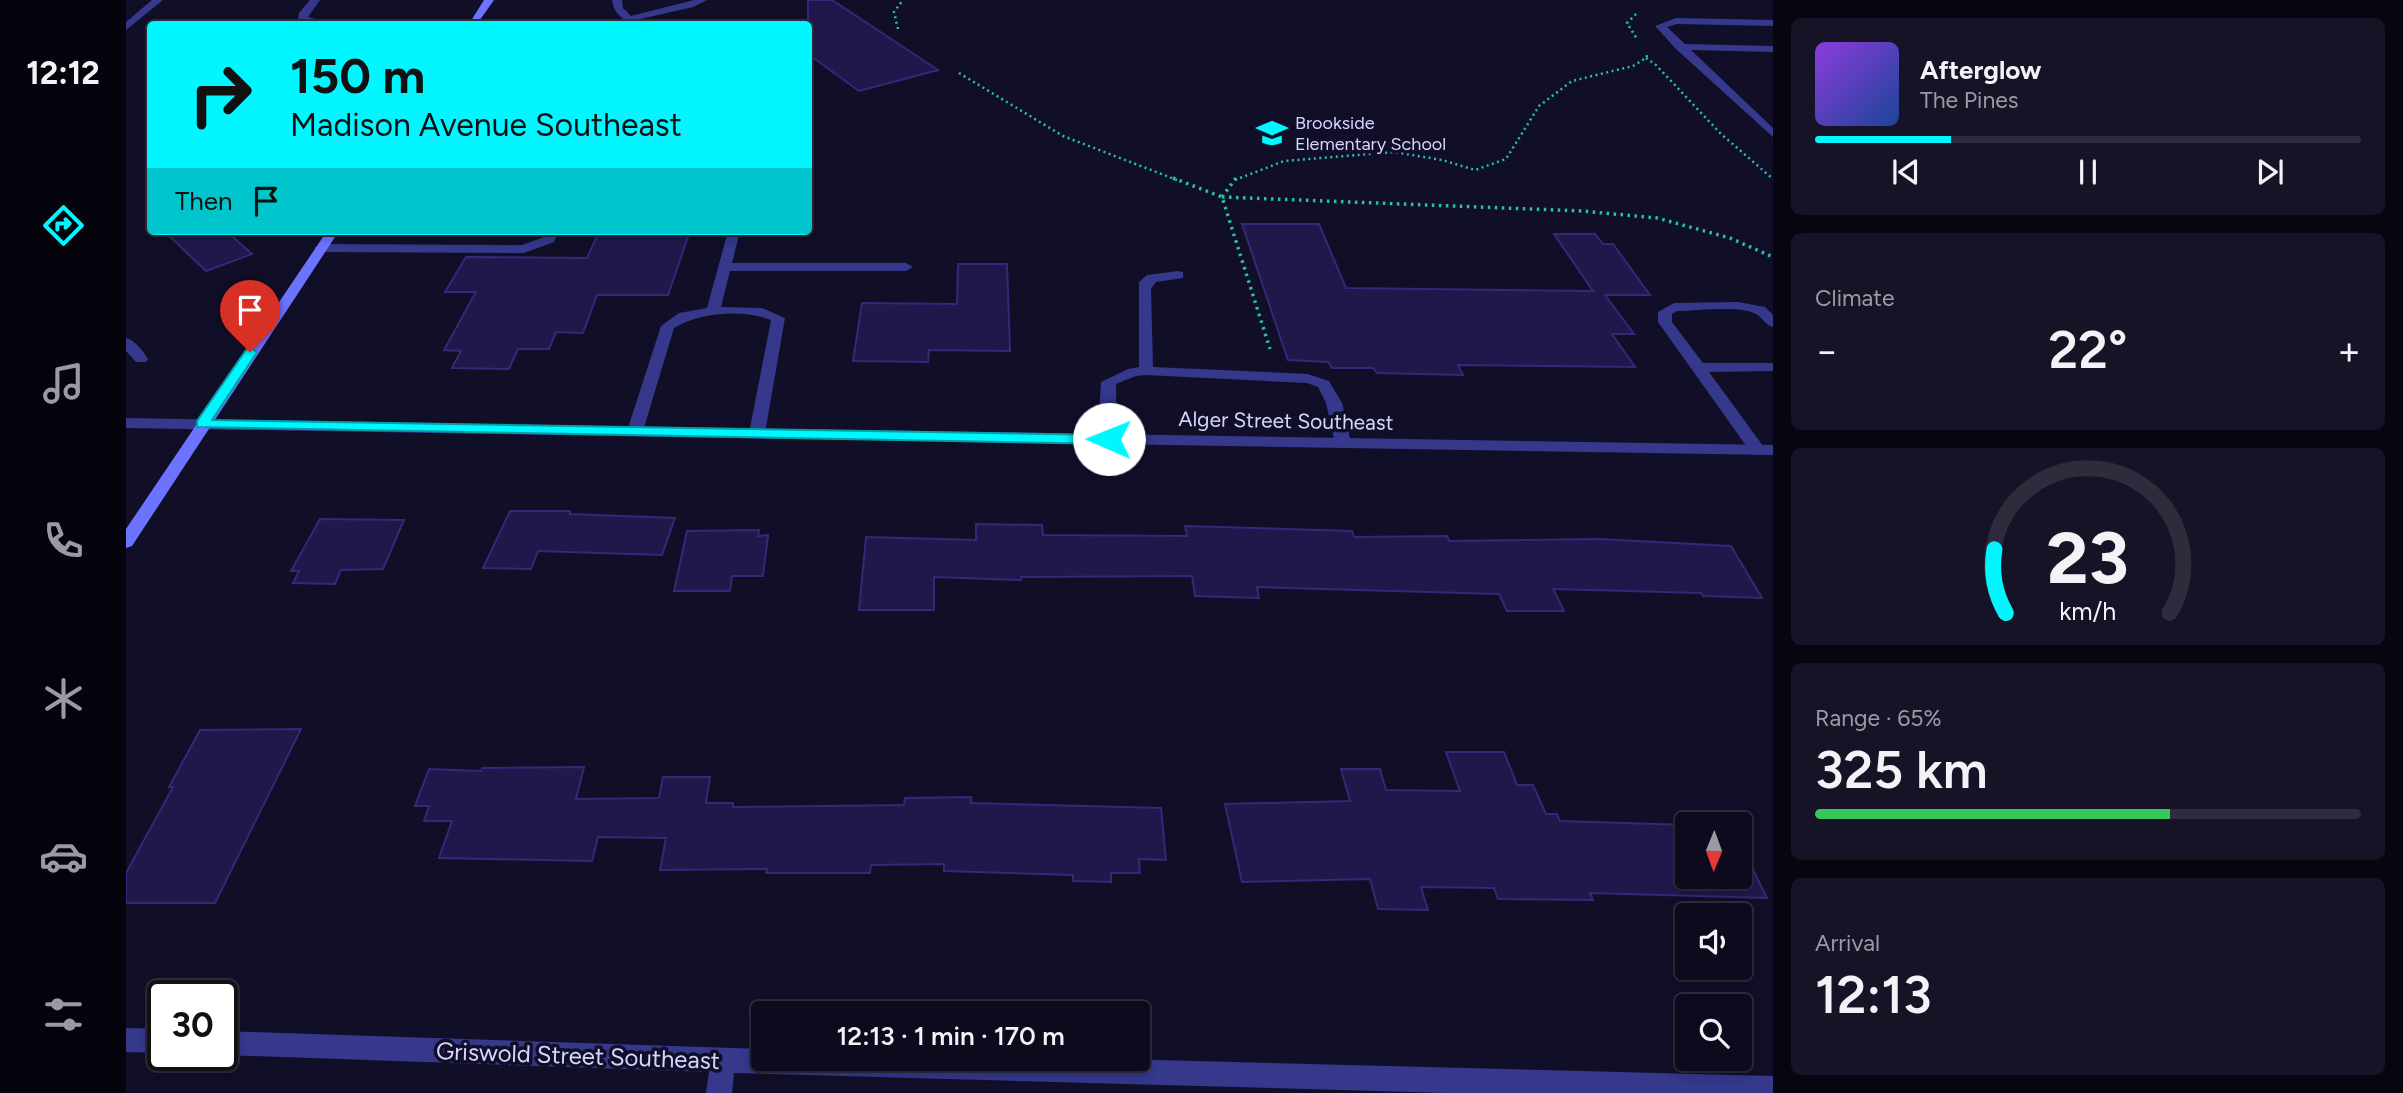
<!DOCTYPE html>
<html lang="en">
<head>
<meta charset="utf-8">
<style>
	body { margin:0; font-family:Figtree,sans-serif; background:#161327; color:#f1f3f6; height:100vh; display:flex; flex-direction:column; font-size:26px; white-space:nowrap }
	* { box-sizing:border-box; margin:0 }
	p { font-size:23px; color:#9a9aa4 }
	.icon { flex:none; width:38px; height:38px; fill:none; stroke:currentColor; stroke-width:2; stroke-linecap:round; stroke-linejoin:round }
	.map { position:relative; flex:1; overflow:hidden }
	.details { display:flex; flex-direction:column; gap:18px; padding:18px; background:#070610; width:630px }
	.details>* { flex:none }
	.top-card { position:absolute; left:21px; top:21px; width:665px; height:214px; border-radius:7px; box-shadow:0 4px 10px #0003,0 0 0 2px #2d2b3c; background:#01f7ff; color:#111; overflow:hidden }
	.needle { width:46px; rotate:181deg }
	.controls { position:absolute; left:1549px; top:812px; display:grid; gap:14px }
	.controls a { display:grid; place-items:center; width:77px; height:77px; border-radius:7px; background:#0d0a1e; box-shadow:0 4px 10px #0003,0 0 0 2px #2d2b3c; font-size:35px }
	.speed { position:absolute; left:21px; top:980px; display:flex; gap:14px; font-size:35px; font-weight:700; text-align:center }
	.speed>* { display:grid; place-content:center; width:91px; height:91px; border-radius:50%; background:#0d0a1e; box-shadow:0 4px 10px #0003,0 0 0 2px #2d2b3c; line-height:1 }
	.speed .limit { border:4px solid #111; border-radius:10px; background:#fff; color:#111 }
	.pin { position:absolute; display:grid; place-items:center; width:60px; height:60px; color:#fff; margin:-72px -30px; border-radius:50% 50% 50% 0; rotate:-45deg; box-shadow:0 0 7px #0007 }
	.pin .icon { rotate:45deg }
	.me { position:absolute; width:77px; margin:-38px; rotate:271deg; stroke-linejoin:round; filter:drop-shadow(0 0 5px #0008) }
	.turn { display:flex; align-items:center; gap:24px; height:147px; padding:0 28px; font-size:32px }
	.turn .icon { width:91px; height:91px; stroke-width:2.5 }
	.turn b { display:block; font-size:49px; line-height:60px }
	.then { display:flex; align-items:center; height:66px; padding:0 28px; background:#0003; gap:14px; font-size:26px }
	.big { font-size:52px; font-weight:600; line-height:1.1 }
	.details .tile { flex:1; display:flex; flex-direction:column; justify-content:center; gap:10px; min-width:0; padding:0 24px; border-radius:10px; background:#161327 }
	.details .dial { align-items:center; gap:0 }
	.dial svg { height:182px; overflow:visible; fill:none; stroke:#2d2b3c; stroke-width:7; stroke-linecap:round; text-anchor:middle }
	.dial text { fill:#f1f3f6; stroke:none }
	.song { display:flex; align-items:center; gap:21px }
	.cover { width:84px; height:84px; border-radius:10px; background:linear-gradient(135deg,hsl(270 70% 55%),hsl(220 70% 35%)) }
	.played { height:7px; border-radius:4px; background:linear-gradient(90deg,#01f7ff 25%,#2d2b3c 25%) }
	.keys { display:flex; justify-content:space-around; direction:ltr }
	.heat { display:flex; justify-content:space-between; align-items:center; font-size:38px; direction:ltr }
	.charge { height:10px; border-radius:5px; background:linear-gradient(90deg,#34c759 65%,#2d2b3c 0) }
	.trip { position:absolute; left:625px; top:1001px; width:399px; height:70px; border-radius:7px; background:#0d0a1e; box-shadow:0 4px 10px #0003,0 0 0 2px #2d2b3c; font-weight:600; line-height:70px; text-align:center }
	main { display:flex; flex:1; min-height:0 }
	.tabs { display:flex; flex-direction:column; width:126px; justify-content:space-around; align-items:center; background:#05040c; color:#9a9aa4 }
	.tabs .icon { width:49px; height:49px }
	.tabs .on { color:#01f7ff }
	.tabs b { font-size:32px; color:#f1f3f6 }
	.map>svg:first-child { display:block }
</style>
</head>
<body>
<main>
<nav class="tabs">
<b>12:12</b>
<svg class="icon on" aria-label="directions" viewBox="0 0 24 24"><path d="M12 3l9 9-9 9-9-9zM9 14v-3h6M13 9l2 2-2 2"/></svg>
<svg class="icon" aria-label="music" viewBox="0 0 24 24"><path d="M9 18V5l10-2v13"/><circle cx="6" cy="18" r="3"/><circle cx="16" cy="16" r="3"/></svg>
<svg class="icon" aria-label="phone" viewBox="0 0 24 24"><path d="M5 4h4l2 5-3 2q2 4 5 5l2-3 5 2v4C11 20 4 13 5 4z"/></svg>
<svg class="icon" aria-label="climate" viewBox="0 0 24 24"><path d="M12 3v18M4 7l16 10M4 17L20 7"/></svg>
<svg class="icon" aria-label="car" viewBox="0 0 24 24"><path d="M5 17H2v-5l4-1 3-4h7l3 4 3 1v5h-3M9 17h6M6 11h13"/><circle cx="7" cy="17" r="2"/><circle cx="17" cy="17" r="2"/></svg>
<svg class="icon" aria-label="filters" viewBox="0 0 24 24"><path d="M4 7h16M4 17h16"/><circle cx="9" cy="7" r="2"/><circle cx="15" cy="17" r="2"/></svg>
</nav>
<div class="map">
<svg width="1647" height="1093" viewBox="0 0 1647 1093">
	<rect width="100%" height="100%" fill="#110e28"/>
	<path fill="#1f184b" stroke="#332978" stroke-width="2" d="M682,0H706L812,70L733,91L682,54Z
		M1116,224H1193L1220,288L1467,291L1428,234H1469L1477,244H1487L1524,295H1479L1508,334H1486L1509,367L1332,365L1337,375L1251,373L1247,368H1206L1202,362L1162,360Z
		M38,231H100L126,254L80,271Z
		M473,231H564L542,295H471L457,333L430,332L423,349H392L383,369L326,368L335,351L318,350L350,292H319L340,257L461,258Z
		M832,264H881L884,351L803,350L802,362L727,361L736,303L831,304Z
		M384,511H444V514L549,518L536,555L412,551L405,569L357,568Z
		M194,519L278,520L257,569L215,570L209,584L167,583L173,571H165Z
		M850,524L916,525L917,535L1061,536L1059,526L1226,531L1228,537L1321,536L1323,541L1474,539L1605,546L1636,598L1577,596L1575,593L1427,589L1438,611H1381L1373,594L1131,587L1133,598L1069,596L1066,576L895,577V580L808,577V610H733L740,537L850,540Z
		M633,530L632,536L642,535L637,576H606L604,591H548L561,531Z
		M175,729L89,903H0V873L47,787H43L74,730Z
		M1320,752H1378L1391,785H1407L1420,814H1431L1434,821L1561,825V877H1614V843L1641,898L1464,893L1467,900L1372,899L1368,888L1295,887L1302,910L1252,909L1244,879L1116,882L1099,804L1224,801L1215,769H1254L1260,790L1334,791Z
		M458,767L450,799L533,798L537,777H584L580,803H607V807L778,805L779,798L845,797V803L1035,808L1040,860L1013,859L1014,873H985V882L947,881V875L818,871V864L745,865L744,873H640L641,869L534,870L540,838L472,837L466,861L313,858L326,821H298L303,806H289L303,769L355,771L356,768Z"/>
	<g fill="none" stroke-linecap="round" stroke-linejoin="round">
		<path stroke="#26c2ae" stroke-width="2.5" stroke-dasharray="2 3.5" stroke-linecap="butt" d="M1510,14L1501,23L1511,39
			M772,29L768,12L777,0
			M1520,58L1530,65L1594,133L1647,179
			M833,73L937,136L1051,180
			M1109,180L1158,161L1268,152L1316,160L1349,170L1380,159L1413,106L1446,81L1507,66L1520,58L1522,53"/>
		<path stroke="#26c2ae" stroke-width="3.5" stroke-dasharray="2.5 4.5" stroke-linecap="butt" d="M1047,178L1096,197L1144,349
			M1096,197L1110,178
			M1096,197L1456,211L1531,218L1604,238L1647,257"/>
		<path fill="#35388b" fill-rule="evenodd" d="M486,0H496L497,8L505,16L568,0H581L567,7L510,20L513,24C499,24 488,14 486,0Z
			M1550,18L1647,20V26L1551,24L1541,27L1559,44L1647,46V52L1565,50L1647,128V137L1550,49L1529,26Z
			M421,231H433L428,242L398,253L195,252L188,248L195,244L396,245L418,237Z
			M602,231H614L606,263H780L787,267L780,271H604L595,307L636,308L659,318L639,433L631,438L623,433L645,320C616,309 574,312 548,328L517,431L515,435H503L501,431L535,326L553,313L581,308Z
			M1052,271L1057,272V278L1030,282L1025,289L1027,367L1182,374L1203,381L1216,403L1225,443L1223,447H1211L1209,443L1200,403L1192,387L1181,383L1020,375L1010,376L990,384L991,439L989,443H977L973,414L975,382L1002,369L1013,367V282L1021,275Z
			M1612,302L1639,307L1647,315V327C1639,325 1637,318 1630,314C1614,305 1570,311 1551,311L1546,314V322L1577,363H1647V371L1583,372L1640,450L1632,455L1626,454L1532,322V312L1548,303Z"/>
		<path fill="#35388b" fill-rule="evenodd" d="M26,0H37L0,30V22Z
			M184,0H194L182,17L193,20L348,19L353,22L350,24H187L172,19L173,13Z
			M0,338C9,340 17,351 22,359L20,362H10L0,351Z
			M0,418L1647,445V455L0,428Z
			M0,1028L37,1029V1053L0,1052Z
			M96,1031L637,1049V1059H994L1647,1076V1093H1321L608,1073L606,1093H580L583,1072L96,1055Z"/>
		<path fill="#6c73ff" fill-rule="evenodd" d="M358,0H368L351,24H343Z
			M201,231H213L6,546L0,548V529Z"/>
	</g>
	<path fill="#01f7ff" stroke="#01a1a6" stroke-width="2" d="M124,348L131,352L86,420L983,435L991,439L983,444L71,427V421L120,350Z"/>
	<defs>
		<symbol id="school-bare" viewBox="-9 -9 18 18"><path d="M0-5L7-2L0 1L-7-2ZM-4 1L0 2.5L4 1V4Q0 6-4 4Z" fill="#01f7ff" stroke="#110e28" stroke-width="2.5" paint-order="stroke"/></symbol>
	</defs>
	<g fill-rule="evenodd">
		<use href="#school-bare" x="1124" y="111" width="44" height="44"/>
	</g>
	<g text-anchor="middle" stroke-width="7" stroke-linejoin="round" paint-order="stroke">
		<g font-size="18" fill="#d7d5ff" stroke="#110e28" text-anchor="start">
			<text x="1169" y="129">Brookside<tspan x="1169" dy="21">Elementary School</tspan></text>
		</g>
		<g font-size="21" fill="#d7d5ff" stroke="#110e28">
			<text transform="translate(1160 421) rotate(1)" y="7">Alger Street Southeast</text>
		</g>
		<g font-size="24" fill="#d7d5ff" stroke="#110e28">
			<text transform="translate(452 1056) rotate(2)" y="8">Griswold Street Southeast</text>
		</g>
	</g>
</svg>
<div class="controls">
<a><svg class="needle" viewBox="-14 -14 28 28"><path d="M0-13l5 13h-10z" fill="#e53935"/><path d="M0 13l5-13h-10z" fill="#9a9aa4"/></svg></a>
<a><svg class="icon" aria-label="sound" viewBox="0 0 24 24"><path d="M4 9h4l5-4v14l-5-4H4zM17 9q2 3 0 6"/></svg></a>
<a><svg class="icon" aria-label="search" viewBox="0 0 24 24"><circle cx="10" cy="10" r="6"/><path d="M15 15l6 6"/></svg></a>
</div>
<div class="speed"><div class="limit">30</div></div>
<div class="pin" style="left:124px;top:352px;background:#d93025"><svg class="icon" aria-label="arrive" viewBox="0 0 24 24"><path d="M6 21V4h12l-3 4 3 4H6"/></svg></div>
<svg class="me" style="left:983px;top:439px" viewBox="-20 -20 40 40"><circle r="19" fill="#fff"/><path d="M0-13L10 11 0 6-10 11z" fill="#01f7ff"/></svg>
<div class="trip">12:13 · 1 min · 170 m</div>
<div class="top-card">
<div class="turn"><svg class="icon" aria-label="right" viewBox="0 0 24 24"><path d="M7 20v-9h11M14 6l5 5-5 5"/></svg><div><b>150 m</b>Madison Avenue Southeast</div></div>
<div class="then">Then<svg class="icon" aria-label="arrive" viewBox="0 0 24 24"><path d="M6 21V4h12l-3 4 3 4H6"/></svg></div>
</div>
</div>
<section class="details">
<div class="tile">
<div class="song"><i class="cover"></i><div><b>Afterglow</b><p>The Pines</p></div></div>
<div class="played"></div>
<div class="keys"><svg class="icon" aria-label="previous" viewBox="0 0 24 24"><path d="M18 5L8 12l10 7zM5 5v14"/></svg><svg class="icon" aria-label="pause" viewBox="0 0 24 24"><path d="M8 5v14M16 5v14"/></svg><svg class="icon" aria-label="next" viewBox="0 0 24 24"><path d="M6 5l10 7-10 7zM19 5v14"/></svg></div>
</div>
<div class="tile"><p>Climate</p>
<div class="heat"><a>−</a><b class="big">22°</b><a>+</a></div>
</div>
<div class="tile dial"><svg viewBox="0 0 100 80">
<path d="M14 69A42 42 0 1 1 86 69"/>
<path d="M14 69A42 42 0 0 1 9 41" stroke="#01f7ff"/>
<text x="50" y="56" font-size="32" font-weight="700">23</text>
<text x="50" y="72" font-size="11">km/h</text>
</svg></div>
<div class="tile"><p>Range · 65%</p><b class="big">325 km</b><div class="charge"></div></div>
<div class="tile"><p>Arrival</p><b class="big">12:13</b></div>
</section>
</main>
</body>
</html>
